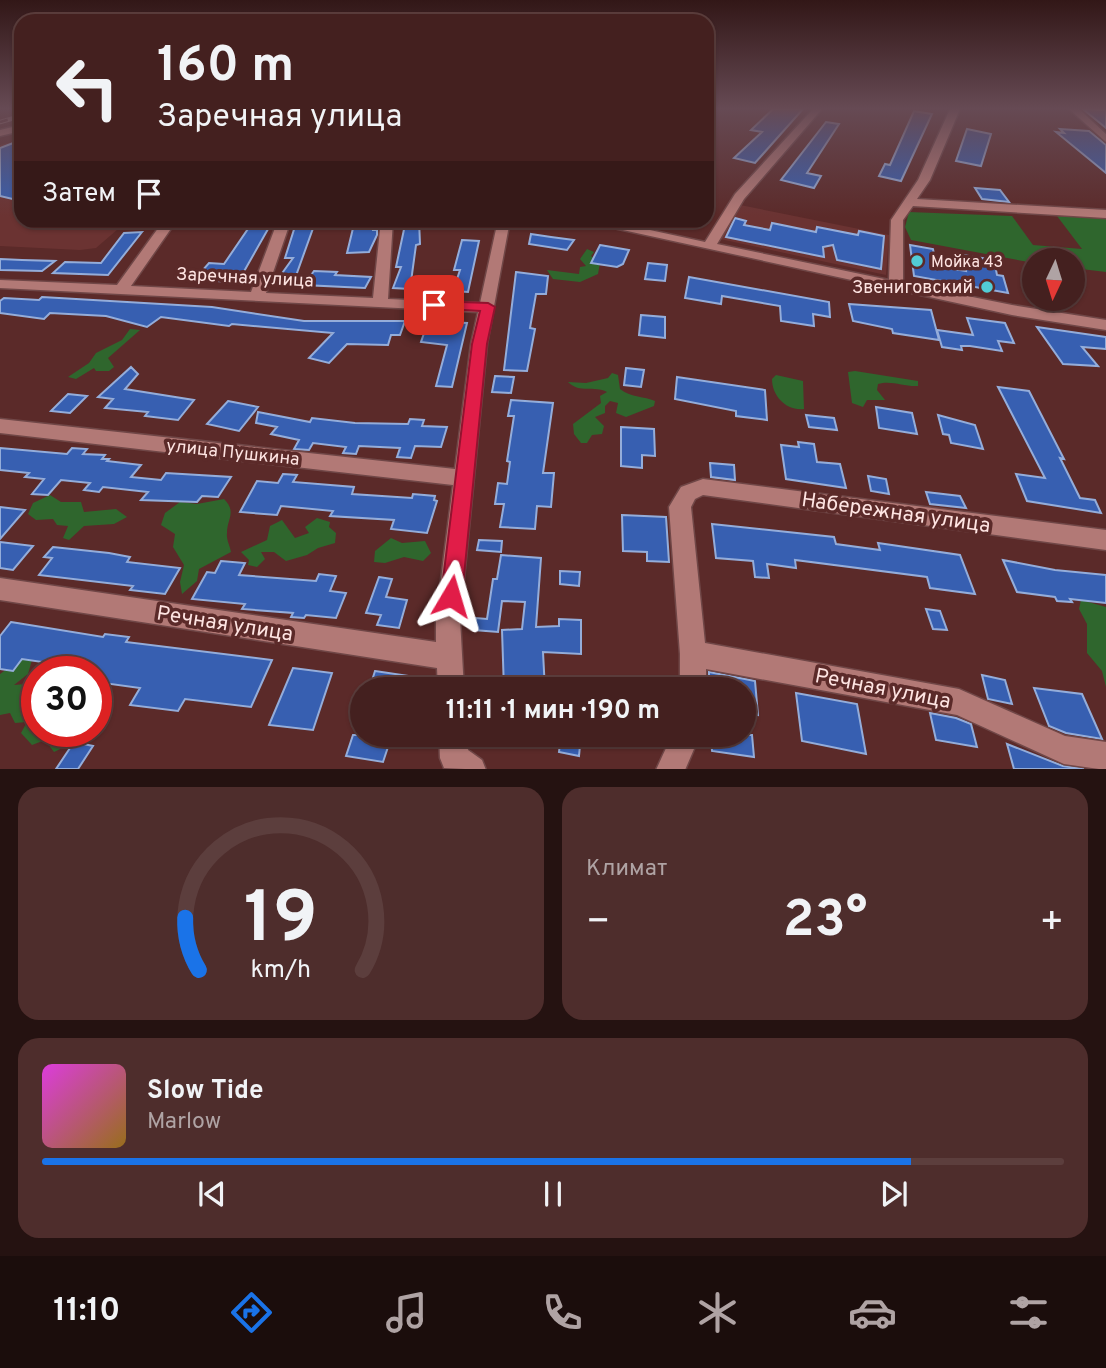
<!DOCTYPE html>
<html lang="ru">
<head>
<meta charset="utf-8">
<style>
	body { margin:0; font-family:Overpass,sans-serif; background:#4e2d2c; color:#f1f3f6; height:100vh; display:flex; flex-direction:column; font-size:26px; white-space:nowrap }
	* { box-sizing:border-box; margin:0 }
	p { font-size:23px; color:#afa3a4 }
	.icon { flex:none; width:38px; height:38px; fill:none; stroke:currentColor; stroke-width:2; stroke-linecap:round; stroke-linejoin:round }
	.map { position:relative; height:769px; overflow:hidden }
	.side { display:flex; flex-direction:column; gap:18px; padding:18px; background:#251211; flex:1 }
	.side>* { flex:none }
	.top-card { position:absolute; left:14px; top:14px; width:700px; height:214px; border-radius:21px; box-shadow:0 2px 5px #0004,0 0 0 2px #5c3e3d; background:#44201f; color:#f1f3f6; overflow:hidden }
	.needle { width:46px; rotate:184deg }
	.buttons { position:absolute; left:1022px; top:248px; display:grid; gap:14px }
	.buttons a { display:grid; place-items:center; width:63px; height:63px; border-radius:50%; background:#44201f; box-shadow:0 2px 5px #0004,0 0 0 2px #5c3e3d; font-size:35px }
	.speed { position:absolute; left:21px; top:656px; display:flex; gap:14px; font-size:35px; font-weight:700; text-align:center }
	.speed>* { display:grid; place-content:center; width:91px; height:91px; border-radius:50%; background:#44201f; box-shadow:0 2px 5px #0004,0 0 0 2px #5c3e3d; line-height:1 }
	.speed .limit { border:10px solid #d22; background:#fff; color:#111 }
	.pin { position:absolute; display:grid; place-items:center; width:60px; height:60px; color:#fff; margin:-30px; border-radius:14px; box-shadow:0 4px 10px #0006 }
	.me { position:absolute; width:77px; margin:-38px; rotate:7deg; stroke-linejoin:round; filter:drop-shadow(0 0 5px #0008) }
	.turn { display:flex; align-items:center; gap:24px; height:147px; padding:0 28px; font-size:32px }
	.turn .icon { width:91px; height:91px; stroke-width:2.5 }
	.turn b { display:block; font-size:49px; line-height:60px }
	.then { display:flex; align-items:center; height:66px; padding:0 28px; background:#0003; gap:14px; font-size:26px }
	.big { font-size:52px; font-weight:700; line-height:1.1 }
	.side .card { flex:1; display:flex; flex-direction:column; justify-content:center; gap:10px; min-width:0; padding:0 24px; border-radius:21px; background:#4e2d2c }
	.side .dial { align-items:center; gap:0 }
	.dial svg { height:182px; overflow:visible; fill:none; stroke:#5c3e3d; stroke-width:7; stroke-linecap:round; text-anchor:middle }
	.dial text { fill:#f1f3f6; stroke:none }
	.song { display:flex; align-items:center; gap:21px }
	.cover { width:84px; height:84px; border-radius:10px; background:linear-gradient(135deg,hsl(300 70% 55%),hsl(40 70% 35%)) }
	.played { height:7px; border-radius:4px; background:linear-gradient(90deg,#1a73e8 85%,#5c3e3d 85%) }
	.keys { display:flex; justify-content:space-around; direction:ltr }
	.heat { display:flex; justify-content:space-between; align-items:center; font-size:38px; direction:ltr }
	.side .tiles { flex:1; display:grid; gap:18px; grid-template-columns:1fr 1fr }
	.card:last-child { grid-column:span 2 }
	.trip { position:absolute; left:350px; top:677px; width:406px; height:70px; border-radius:35px; background:#44201f; box-shadow:0 2px 5px #0004,0 0 0 2px #5c3e3d; font-weight:700; line-height:70px; text-align:center }
	.dock { display:flex; height:112px; justify-content:space-around; align-items:center; background:#1b0d0c; color:#afa3a4 }
	.dock .icon { width:49px; height:49px }
	.dock .active { color:#1a73e8 }
	.dock b { font-size:32px; color:#f1f3f6 }
	.map>svg:first-child { display:block }
</style>
</head>
<body>
<div class="map">
<svg width="1106" height="770" viewBox="0 0 1106 770">
	<rect width="100%" height="100%" fill="#5b2a29"/>
	<path fill="#6b3332" d="M21,140V220L156,221L125,223L96,248L80,250L0,246V145Z
		M740,205L889,235L886,275L720,239Z"/>
	<path fill="#2f662d" d="M909,212L1012,216L1033,245L1082,249L1057,216L1106,219V272L1073,268V261L1034,263L911,240L905,227Z
		M587,249L594,252L591,256L600,263L598,274L580,282L553,279L547,270L579,274L580,267L586,266L580,259Z
		M130,329L140,330L108,358L114,367L109,371H96L94,368L76,379L68,377L89,363L96,353L122,340Z
		M855,371L918,381V386C904,387 892,380 878,384L877,390L885,400H867L863,407L852,403L848,372Z
		M612,373L618,375L620,389C632,398 644,396 655,401L654,406L626,417L616,413L618,403L610,401L605,406V413L595,417L604,426L602,434L592,435L587,443H581L574,434L573,424L601,403L600,396L607,392C594,385 580,394 568,382L586,383L608,378Z
		M776,375L803,381L804,409C786,411 772,396 772,379Z
		M50,495L61,502H81L84,512L116,509L127,517L114,524L84,526L69,540L63,538L68,526L57,525L53,519L36,520L28,514L33,503Z
		M224,499C237,512 227,519 227,533C226,539 230,546 231,552L199,569L197,581L182,594L180,582L184,565L173,547L175,534L161,525L165,513L180,502L197,504Z
		M317,518L330,522L329,527L336,533L335,543L318,548L307,555L286,561L274,552H261L265,559L257,567L248,565L249,560L241,552L267,540L270,526L282,520L295,538L309,533L305,527Z
		M391,538L402,543L425,541L431,553L423,561L404,557L385,563L374,562L375,551Z
		M1081,600L1106,607V687L1102,671L1087,653V624L1079,609Z
		M23,657L32,660L28,674L14,685L37,683V732H75L69,745L54,752L45,740L32,745L21,733L27,722L15,723L10,713L0,715V674Z"/>
	<path fill="#375fb1" stroke="#94adda" stroke-width="2" d="M773,109H803L755,163L734,158L762,132L751,130Z
		M1083,109L1106,110V128L1084,110Z
		M914,111L932,114L901,181L879,176L885,164L890,165Z
		M826,122L839,124L807,173L821,176L814,188L781,180Z
		M967,129L991,134L981,166L956,161Z
		M1060,129L1089,131L1106,145V173L1056,132L1064,133Z
		M21,140V201L0,196V148Z
		M975,188L1000,190L1009,202L982,199Z
		M735,218L746,221L744,225L770,230L772,223L816,232L817,227L858,235L859,231L884,236L881,269L837,260L833,245L823,247L824,257L726,237Z
		M297,220H316L293,284L275,283L293,258H285Z
		M355,220H374L373,230H377V235L369,252L347,253Z
		M406,220H419L420,244L416,245L410,289L393,288L401,267H396Z
		M272,222L238,282L194,280L209,263L224,264L252,223Z
		M142,232L108,275L53,273L65,262L101,263L124,233Z
		M531,234L551,237L574,240L567,250L529,244Z
		M462,240L479,241L468,292L453,291L460,270H454Z
		M600,245L629,250L623,264L617,267L591,263Z
		M910,245L933,249L936,266L966,271L963,255L994,260L997,275L1003,276L1008,293L914,276Z
		M0,259L22,260L55,261L42,271L0,270Z
		M648,263L667,265L665,281L645,279Z
		M314,271L337,272L335,275L371,277L365,288L304,285Z
		M516,272L548,276L546,294H536L530,328L535,329L527,371L504,370Z
		M689,277L829,302L830,317L813,314L814,326L781,321L780,306L722,296L721,304L685,298Z
		M42,297L212,307L304,321H405L400,335H391L388,345L347,344L329,363L309,358L333,333L232,324L229,326L161,317L147,327L106,316L50,313L44,319L0,313V301L4,298L39,300Z
		M849,304L931,310L939,340L893,333L892,329L853,321Z
		M641,315L665,317V338L639,335Z
		M430,316L445,317L443,322L467,323L452,387L436,386L447,345L421,342Z
		M967,318L1005,323L1014,343L998,341L1002,351L970,346H961L962,350L942,347L937,330L973,335Z
		M1037,327L1106,337V349L1082,347L1098,366L1063,364Z
		M131,367L138,374L125,389L194,400L178,420L145,416L148,412L105,408L113,399L98,397Z
		M626,368L644,370L641,387L624,385Z
		M495,376L514,377L511,393L492,392Z
		M677,377L765,390L767,420L736,416V411L675,399Z
		M998,387L1029,391L1064,459L1060,458L1080,498L1095,500L1101,513L1027,501L1016,474L1045,478Z
		M68,394L87,396L70,413L51,411Z
		M511,400L553,403L543,473H554L551,507L537,506L535,529L500,527L504,504H495L498,483L507,484L510,462L507,461L514,416H508Z
		M228,401L258,407L239,431L207,424Z
		M876,407L912,413L917,434L879,428Z
		M258,412L310,422L312,418L355,423L408,424L410,419L424,420L422,426L447,427L441,447L415,446L411,458L397,457L400,448L359,446L356,454L343,453L346,447L313,443L309,450L294,449L299,440L271,434L277,427L256,423Z
		M806,415L834,418L837,430L809,427Z
		M938,415L975,425L983,449L951,443L949,435L943,434Z
		M621,427L654,429L655,456L642,455V468L621,466Z
		M798,442L814,444L817,462L840,464L846,488L786,479L781,445L799,447Z
		M0,448L67,454L72,448L87,449L83,454L105,455L102,459H109L107,461L141,465L131,477L161,480L166,473L231,477L218,497L202,496L197,502L141,500L148,492L103,487L99,492L84,490L90,483L61,480L48,495L32,494L44,479L25,477L29,473L0,470Z
		M710,463L734,465L735,480L711,477Z
		M283,474L297,475L293,482L354,487L352,494L412,498L413,494L435,496L434,500L437,501L427,533L391,529L394,520L330,516L333,511L281,506L277,515L240,512L257,481L278,483Z
		M868,476L886,479L889,494L871,491Z
		M926,492L960,496L966,508L930,504Z
		M0,507L25,510L0,539Z
		M622,515L666,517L669,562L647,561V552L623,551Z
		M712,524L834,537L836,544L880,550L878,543L960,555L975,594L930,588L927,577L795,560L796,568L767,564L769,578L755,577L753,561L716,558Z
		M479,540L502,541L501,552L477,550Z
		M0,542L33,546L13,570L0,568Z
		M53,547L109,553L130,557L127,562L180,568L165,594L130,590L133,586L39,575L52,558L44,557Z
		M501,555L541,558L536,627L559,626V619L581,620V654L543,652L545,690H504L502,630L522,629L525,602L502,601L498,632L474,630L476,618L487,619L493,579H497Z
		M1003,560L1055,570L1106,575V603L1070,599L1072,602L1057,601L1055,597L1017,592Z
		M221,561L245,563L239,575L316,581L319,574L336,576L330,591L346,593L336,618L306,615L304,618L291,617L293,613L242,609L245,604L192,599L207,572L215,573Z
		M560,571L580,572L579,586L560,584Z
		M379,577L392,579L386,597L407,600L399,628L377,625L381,615L366,613Z
		M926,609L940,611L947,630L933,629Z
		M11,622L103,637L105,634L129,637L126,642L272,660L251,707L185,699L178,711L130,705L140,688L96,682V672H80L83,668L22,659L13,671L0,669V636Z
		M293,668L332,673L313,730L269,725Z
		M375,671L409,676L405,690H369Z
		M709,672L755,681L758,715L744,713V690H709Z
		M982,675L1005,680L1012,704L988,699Z
		M1034,688L1082,694L1102,739L1066,733L1049,726Z
		M796,693L857,704L866,754L802,741Z
		M930,713L956,718L971,724L977,747L936,740Z
		M353,735H392L383,762L346,756Z
		M561,735H581L579,756L559,752Z
		M711,735H752L754,757L712,751Z
		M74,742L93,746L78,769H56Z
		M1007,744L1063,766L1084,769H1014Z"/>
	<g fill="none" stroke-linecap="round" stroke-linejoin="round">
		<defs>
			<path id="minor" d="M813,109H822L744,199L717,244L889,280L891,220L918,180L950,109H960L930,180L917,199L1106,210V218L913,206L903,220V283L1012,305L1106,320V330L1012,315L577,220H604L705,242L735,194Z
				M1069,109H1079L1106,134V142Z
				M21,125V131L0,136V130Z
				M164,220H177L131,286L251,292L278,220H291L266,293L373,298L381,220H393L388,299L480,303L498,220H510L487,344L460,619L464,690H438L437,668L0,600V578L436,642V619L453,485L0,433V419L455,469L471,344L478,312L0,288V280L117,285Z
				M703,479L1106,530V550L703,495L695,499L691,507L705,643L959,689L1065,736L1106,742V770L1064,764L957,715L706,669V690H680V654L669,507L681,487Z
				M439,735H467L468,750L482,760L486,770L444,768L440,758Z
				M672,735H700L685,770H656Z"/>
		</defs>
		<use href="#minor" stroke="#704747" stroke-width="3"/>
		<use href="#minor" fill="#b27976" fill-rule="evenodd"/>
		<defs>
			<path id="rail" d="M0,122L21,116"/>
		</defs>
		<use href="#rail" stroke="#ab8583" stroke-width="4.5"/>
		<use href="#rail" stroke="#5b2a29" stroke-width="2.5" stroke-dasharray="8" stroke-linecap="butt"/>
	</g>
	<linearGradient id="sky" x2="0" y2="1"><stop stop-color="#321717"/><stop offset="0.5" stop-color="#664a54"/><stop offset="1" stop-color="#664a54" stop-opacity="0"/></linearGradient>
	<rect width="1106" height="217" fill="url(#sky)"/>
	<path fill="#e11d48" stroke="#92132f" stroke-width="2" d="M434,301L488,303L495,307L487,344L462,596L459,603L451,606L444,603L441,596L472,344L480,311L429,308V302Z"/>
	<g fill="#52ccd6" stroke="#5b2a29" stroke-width="2.5">
		<circle cx="917" cy="261" r="7"/>
		<circle cx="987" cy="287" r="7"/>
	</g>
	<g text-anchor="middle" stroke-width="7" stroke-linejoin="round" paint-order="stroke">
		<g font-size="16" fill="#fee4e2" stroke="#5b2a29" text-anchor="start">
			<text x="931" y="267">Мойка 43</text>
		</g>
		<g font-size="18" fill="#fee4e2" stroke="#5b2a29">
			<text transform="translate(245 277) rotate(3)" y="6">Заречная улица</text>
			<text transform="translate(233 452) rotate(6)" y="6">улица Пушкина</text>
		</g>
		<g font-size="18" fill="#fee4e2" stroke="#5b2a29" text-anchor="end">
			<text x="973" y="293">Звениговский</text>
		</g>
		<g font-size="21" fill="#fee4e2" stroke="#5b2a29">
			<text transform="translate(896 512) rotate(8)" y="7">Набережная улица</text>
			<text transform="translate(225 623) rotate(9)" y="7">Речная улица</text>
			<text transform="translate(883 688) rotate(11)" y="7">Речная улица</text>
		</g>
	</g>
</svg>
<div class="buttons">
<a><svg class="needle" viewBox="-14 -14 28 28"><path d="M0-13l5 13h-10z" fill="#e53935"/><path d="M0 13l5-13h-10z" fill="#afa3a4"/></svg></a>
</div>
<div class="speed"><div class="limit">30</div></div>
<div class="pin" style="left:434px;top:305px;background:#d93025"><svg class="icon" aria-label="arrive" viewBox="0 0 24 24"><path d="M6 21V4h12l-3 4 3 4H6"/></svg></div>
<svg class="me" style="left:451px;top:596px" viewBox="-20 -20 40 40"><path d="M0-17L14 15 0 8-14 15z" fill="#e11d48" stroke="#fff" stroke-width="4"/></svg>
<div class="trip">11:11 · 1 мин · 190 m</div>
<div class="top-card">
<div class="turn"><svg class="icon" aria-label="left" viewBox="0 0 24 24"><path d="M17 20v-9H6M10 6l-5 5 5 5"/></svg><div><b>160 m</b>Заречная улица</div></div>
<div class="then">Затем<svg class="icon" aria-label="arrive" viewBox="0 0 24 24"><path d="M6 21V4h12l-3 4 3 4H6"/></svg></div>
</div>
</div>
<section class="side">
<div class="tiles">
<div class="card dial"><svg viewBox="0 0 100 80">
<path d="M14 69A42 42 0 1 1 86 69"/>
<path d="M14 69A42 42 0 0 1 8 46" stroke="#1a73e8"/>
<text x="50" y="56" font-size="32" font-weight="700">19</text>
<text x="50" y="72" font-size="11">km/h</text>
</svg></div>
<div class="card"><p>Климат</p>
<div class="heat"><a>−</a><b class="big">23°</b><a>+</a></div>
</div>
<div class="card">
<div class="song"><i class="cover"></i><div><b>Slow Tide</b><p>Marlow</p></div></div>
<div class="played"></div>
<div class="keys"><svg class="icon" aria-label="previous" viewBox="0 0 24 24"><path d="M18 5L8 12l10 7zM5 5v14"/></svg><svg class="icon" aria-label="pause" viewBox="0 0 24 24"><path d="M8 5v14M16 5v14"/></svg><svg class="icon" aria-label="next" viewBox="0 0 24 24"><path d="M6 5l10 7-10 7zM19 5v14"/></svg></div>
</div>
</div>
</section>
<nav class="dock">
<b>11:10</b>
<svg class="icon active" aria-label="directions" viewBox="0 0 24 24"><path d="M12 3l9 9-9 9-9-9zM9 14v-3h6M13 9l2 2-2 2"/></svg>
<svg class="icon" aria-label="music" viewBox="0 0 24 24"><path d="M9 18V5l10-2v13"/><circle cx="6" cy="18" r="3"/><circle cx="16" cy="16" r="3"/></svg>
<svg class="icon" aria-label="phone" viewBox="0 0 24 24"><path d="M5 4h4l2 5-3 2q2 4 5 5l2-3 5 2v4C11 20 4 13 5 4z"/></svg>
<svg class="icon" aria-label="climate" viewBox="0 0 24 24"><path d="M12 3v18M4 7l16 10M4 17L20 7"/></svg>
<svg class="icon" aria-label="car" viewBox="0 0 24 24"><path d="M5 17H2v-5l4-1 3-4h7l3 4 3 1v5h-3M9 17h6M6 11h13"/><circle cx="7" cy="17" r="2"/><circle cx="17" cy="17" r="2"/></svg>
<svg class="icon" aria-label="filters" viewBox="0 0 24 24"><path d="M4 7h16M4 17h16"/><circle cx="9" cy="7" r="2"/><circle cx="15" cy="17" r="2"/></svg>
</nav>
</body>
</html>
